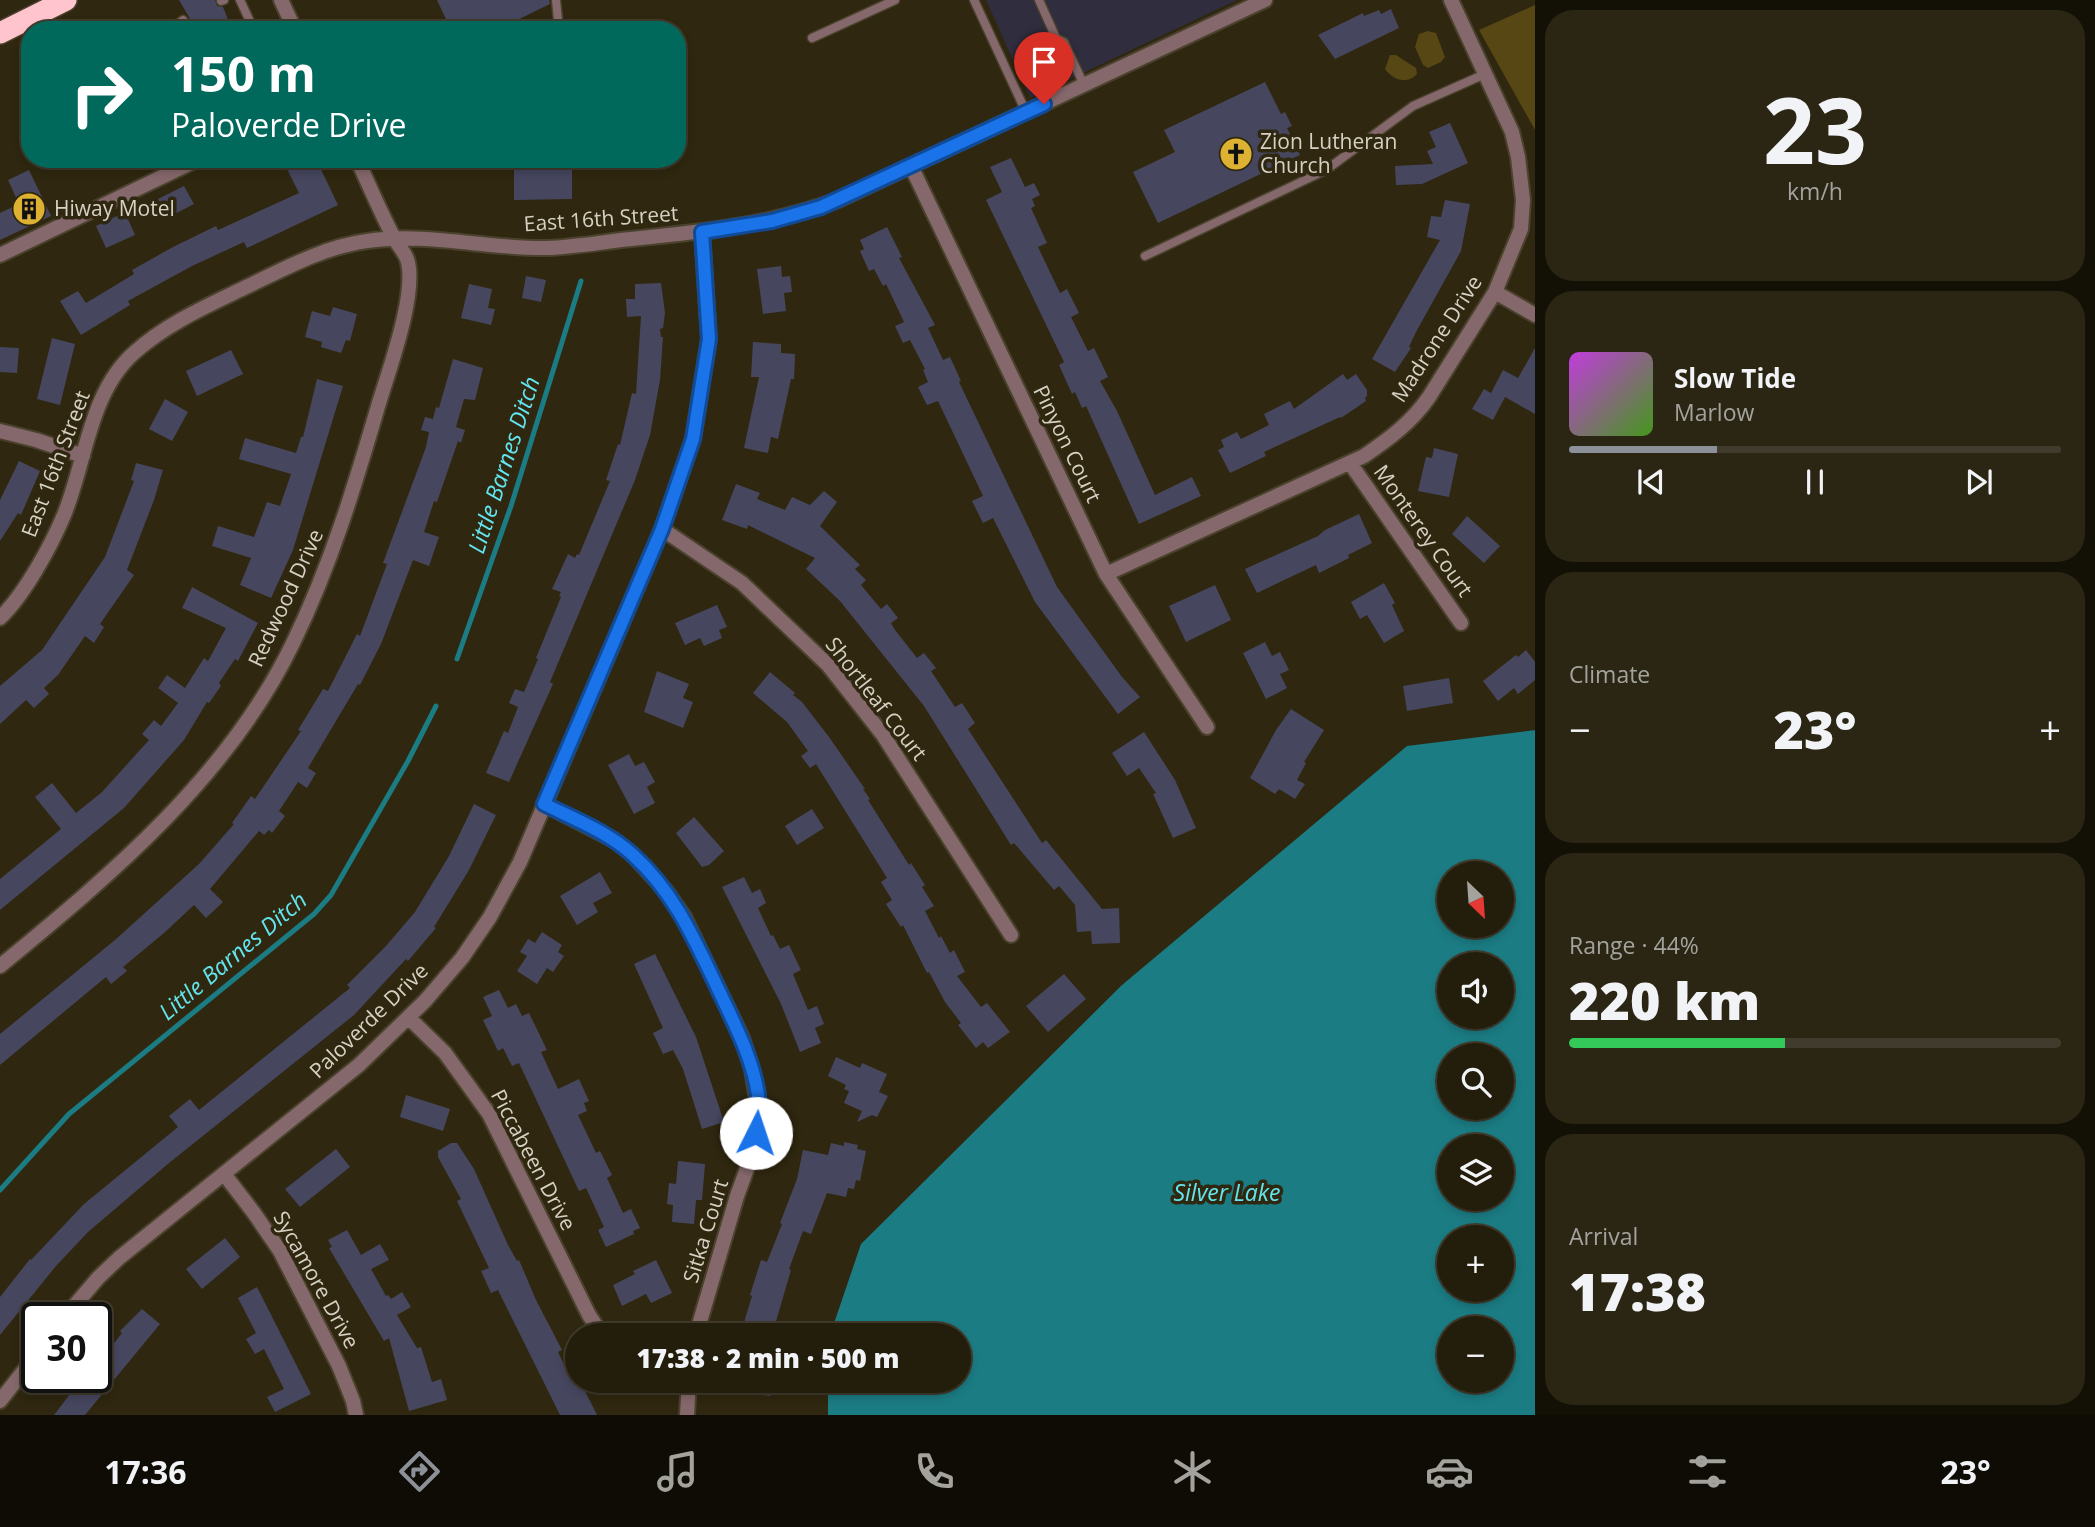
<!DOCTYPE html>
<html lang="en">
<head>
<meta charset="utf-8">
<style>
	body { margin:0; font-family:"Open Sans",sans-serif; background:#2b2614; color:#f1f3f6; height:100vh; display:flex; flex-direction:column; font-size:26px; white-space:nowrap }
	* { box-sizing:border-box; margin:0 }
	p { font-size:23px; color:#a3a29d }
	.icon { flex:none; width:38px; height:38px; fill:none; stroke:currentColor; stroke-width:2; stroke-linecap:round; stroke-linejoin:round }
	.map { position:relative; flex:1; overflow:hidden }
	.panel { display:flex; flex-direction:column; gap:10px; padding:10px; background:#131006; width:560px }
	.panel>* { flex:none }
	.hud { position:absolute; left:21px; top:21px; width:665px; height:147px; border-radius:28px; box-shadow:0 4px 10px #0003,0 0 0 2px #403b2c; background:#00695c; color:#fff; overflow:hidden }
	.needle { width:46px; rotate:155deg }
	.controls { position:absolute; left:1437px; top:861px; display:grid; gap:14px }
	.controls a { display:grid; place-items:center; width:77px; height:77px; border-radius:50%; background:#231d0b; box-shadow:0 4px 10px #0003,0 0 0 2px #403b2c; font-size:35px }
	.speed { position:absolute; left:21px; top:1302px; display:flex; gap:14px; font-size:35px; font-weight:700; text-align:center }
	.speed>* { display:grid; place-content:center; width:91px; height:91px; border-radius:50%; background:#231d0b; box-shadow:0 4px 10px #0003,0 0 0 2px #403b2c; line-height:1 }
	.speed .limit { border:4px solid #111; border-radius:10px; background:#fff; color:#111 }
	.pin { position:absolute; display:grid; place-items:center; width:60px; height:60px; color:#fff; margin:-72px -30px; border-radius:50% 50% 50% 0; rotate:-45deg; box-shadow:0 0 7px #0007 }
	.pin .icon { rotate:45deg }
	.me { position:absolute; width:77px; margin:-38px; rotate:4deg; stroke-linejoin:round; filter:drop-shadow(0 0 5px #0008) }
	.turn { display:flex; align-items:center; gap:24px; height:147px; padding:0 35px; font-size:32px }
	.turn .icon { width:91px; height:91px; stroke-width:2.5 }
	.turn b { display:block; font-size:49px; line-height:60px }
	.big { font-size:52px; font-weight:800; line-height:1.1 }
	.panel .widget { flex:1; display:flex; flex-direction:column; justify-content:center; gap:10px; min-width:0; padding:0 24px; border-radius:28px; background:#2b2614 }
	.panel .dial { align-items:center; gap:0 }
	.dial b { font-size:91px; line-height:1 }
	.song { display:flex; align-items:center; gap:21px }
	.cover { width:84px; height:84px; border-radius:10px; background:linear-gradient(135deg,hsl(290 70% 55%),hsl(100 70% 35%)) }
	.played { height:7px; border-radius:4px; background:linear-gradient(90deg,#8c9099 30%,#403b2c 30%) }
	.keys { display:flex; justify-content:space-around; direction:ltr }
	.heat { display:flex; justify-content:space-between; align-items:center; font-size:38px; direction:ltr }
	.charge { height:10px; border-radius:5px; background:linear-gradient(90deg,#34c759 44%,#403b2c 0) }
	.trip { position:absolute; left:565px; top:1323px; width:406px; height:70px; border-radius:35px; background:#231d0b; box-shadow:0 4px 10px #0003,0 0 0 2px #403b2c; font-weight:800; line-height:70px; text-align:center }
	.tabs { display:flex; height:112px; justify-content:space-around; align-items:center; background:#0e0c04; color:#a3a29d }
	.tabs .icon { width:49px; height:49px }
	.tabs .current { color:#8c9099 }
	.tabs b { font-size:32px; color:#f1f3f6 }
	main { display:flex; flex:1; min-height:0 }
	.map>svg:first-child { display:block }
</style>
</head>
<body>
<main>
<div class="map">
<svg width="1535" height="1415" viewBox="0 0 1535 1415">
	<rect width="100%" height="100%" fill="#2f270f"/>
	<path fill="#302d3e" d="M986,0H1237L1030,98Z"/>
	<path fill="#574714" d="M1535,5V130L1479,30Z
		M1428,31L1436,33L1445,57L1441,62L1428,68L1423,65L1415,47L1419,34Z
		M1390,55H1396L1416,68L1417,74C1407,85 1393,80 1385,69Z"/>
	<path fill="#1b7c83" fill-rule="evenodd" d="M1535,730V1415H828V1381H959V1335H830L861,1244L1122,985L1407,746ZM1449,873H1502V926H1449ZM1502,964V1017H1449V964ZM1502,1055V1108H1449V1055ZM1449,1146H1502V1199H1449ZM1449,1237H1502V1290H1449ZM1502,1328V1381H1449V1328Z"/>
	<g fill="none" stroke-linecap="round" stroke-linejoin="round">
		<path stroke="#1b7c83" stroke-width="5" d="M457,659L511,506L581,281
			M0,1190L69,1114L314,914L331,895L408,761L436,706"/>
	</g>
	<path fill="#46475f" d="M179,0H215L217,6L223,7L232,30H193L189,17Z
		M437,0H549L550,4L497,30H451Z
		M1391,9L1399,28L1335,59L1318,35L1363,13L1364,16L1379,10L1381,14Z
		M1265,82L1281,114L1285,112L1292,126L1287,128L1300,155L1158,223L1133,172L1175,152L1164,130Z
		M1450,123L1468,163L1422,184L1396,185L1395,166L1433,164L1427,151L1436,147L1429,132Z
		M1011,158L1025,187L1034,183L1040,195L1032,199L1035,206L1031,208L1047,243L1038,247L1060,293L1067,289L1079,313L1071,317L1088,351L1094,348L1108,377L1100,381L1117,411L1155,495L1192,477L1201,496L1139,524L1086,406L1082,408L1075,392L1072,394L1059,365L1064,362L986,200L1002,192L990,167Z
		M282,159H316L338,205L247,248L244,242L192,266L128,301L130,305L81,335L60,301L78,291L86,303L134,274L132,270L173,247L216,226L218,230L299,193Z
		M514,159H572V199L514,200Z
		M29,170L51,216L0,240V213L19,204L8,180Z
		M184,186L194,204L167,218L158,199Z
		M1445,200L1470,204L1461,251L1416,332L1409,347L1411,348L1395,372L1372,359L1440,240L1427,237L1431,216L1441,217Z
		M125,212L135,235L106,248L96,226Z
		M887,227L902,257L899,258L935,325L928,328L943,360L950,357L961,381L959,382L1057,587L1122,677L1140,697L1118,714L1035,602L993,518L983,523L972,501L983,496L938,401L927,405L918,387L928,382L923,370L925,369L910,340L903,343L895,326L904,322L886,284L883,286L874,269L869,271L860,251L864,249L860,240Z
		M781,266L782,277L790,276L792,292L784,293L786,311L763,314L757,269Z
		M526,276L546,280L541,302L522,298Z
		M661,283L665,313L663,328L660,329L661,337H663L660,380L650,435L635,480L550,682L553,684L509,782L486,773L504,731L508,733L518,707L509,703L515,689L524,692L538,659L536,658L561,597L559,596L561,592L552,589L568,554L575,558L577,554L579,555L610,481L606,480L618,444L620,445L632,393L636,394L641,316L627,317L626,299H635V284Z
		M469,284L492,289L488,308L495,309L491,325L461,318Z
		M333,307L357,314L350,341L346,340L341,353L321,347L322,342L305,337L312,311L330,316Z
		M52,338L75,344L60,405L37,399Z
		M753,342L781,344V353L795,354L794,379H791L778,439L771,437L768,453L744,448L759,377H751Z
		M0,347L19,348L17,373L0,372Z
		M1535,348V414L1505,397L1493,420L1472,409L1484,389L1491,393L1503,370L1518,378Z
		M231,350L243,374L197,396L186,371Z
		M453,359L483,368L475,400L464,399L456,427L465,430L461,443L458,441L437,502L434,501L424,532L439,537L429,566L413,560L381,644L360,685L358,684L308,768L316,773L307,788L298,782L279,811L285,816L272,833L269,830L264,835L259,831L210,889L223,902L206,918L194,905L164,933L123,967L127,971L111,984L106,977L0,1065V1034L115,940L199,864L234,824L232,823L251,796L255,799L301,731L298,730L323,689L328,691L357,634L360,636L387,564L383,563L426,447L429,432L421,430L425,417L433,419L436,407L439,408Z
		M1343,374L1347,380L1356,374L1367,390V396L1365,398L1366,401L1341,418L1340,417L1264,452L1266,456L1230,473L1218,450L1224,447L1221,440L1237,432L1241,439L1269,425L1264,414L1290,401L1294,409Z
		M317,379L343,386L293,550L271,598L240,585L251,558L212,546L218,526L254,537L267,502L280,506L291,474L239,459L245,438L296,453L301,437H303Z
		M165,399L188,412L172,441L149,429Z
		M1434,448L1458,454L1449,497L1418,491L1426,457L1432,458Z
		M19,461L40,471L21,515L18,513L0,541V500Z
		M136,463L163,470L154,500L127,570L134,575L100,624L104,627L94,643L85,636L58,675L44,688L49,694L34,708L26,700L0,724V686L42,650L105,557L134,481L131,480Z
		M736,484L760,493L757,499L785,510L792,497L810,505L824,491L837,502L820,526L860,565L855,569L866,580L861,585L881,609L887,604L898,618L891,623L895,630L917,658L924,653L936,668L931,671L955,707L962,703L975,723L968,729L1042,843L1046,840L1102,909L1119,908L1120,943L1092,944L1091,931L1077,932L1075,905L1059,886L1054,890L1014,843L1011,845L924,706L840,601L806,569L815,558L748,525L747,529L722,520Z
		M1359,514L1372,543L1348,555L1349,558L1319,573L1316,565L1257,593L1245,569L1318,536L1325,530Z
		M1467,516L1500,546L1484,563L1452,534Z
		M1384,583L1395,603L1392,605L1404,631L1384,643L1367,615L1360,619L1351,602Z
		M1215,585L1231,620L1186,642L1169,606Z
		M192,587L258,623L238,661L235,659L219,683L221,686L209,703L207,702L184,740L124,808L0,910V879L61,829L35,797L52,783L76,813L102,792L149,740L142,734L154,720L161,726L178,703L158,688L167,675L185,688L204,658L208,661L226,628L182,608Z
		M717,605L727,627L719,630L722,638L704,646L700,638L685,645L675,623Z
		M1265,642L1272,656L1280,652L1289,670L1280,674L1287,688L1266,699L1243,653Z
		M1526,650L1535,662V680L1518,694L1514,688L1498,701L1483,681L1516,655L1518,657Z
		M657,671L689,684L683,698L693,702L683,728L644,712Z
		M770,672L795,693L793,695L802,702L829,737L865,789H863L870,799L868,800L909,865L911,863L925,885L922,887L934,906L925,911L939,938L941,936L950,953L954,950L965,972L957,976L981,1007L987,1003L1010,1032L988,1048L983,1042L976,1048L958,1025L961,1023L945,1002L929,972L927,973L903,925L901,927L886,904L892,900L881,882L887,878L816,764L810,768L801,756L808,751L787,722L753,693Z
		M1449,678L1453,703L1407,711L1403,686Z
		M1291,709L1324,730L1304,762L1306,763L1297,780L1305,784L1295,799L1279,789L1275,794L1250,778L1276,730Z
		M1144,732L1175,780L1196,828L1173,838L1153,794L1156,793L1139,768L1127,776L1112,753Z
		M629,754L635,766L644,762L655,782L647,787L655,803L634,814L608,765Z
		M474,804L496,815L469,870L434,927L436,928L408,961L406,959L354,1015L169,1163L88,1232L56,1266L0,1335V1297L30,1259L31,1260L84,1204L178,1127L169,1116L190,1099L199,1110L350,988L347,985L386,946L415,912L449,856Z
		M812,809L824,828L797,845L785,826Z
		M694,817L724,851L709,865L702,867L676,833Z
		M600,872L612,893L593,903L598,912L577,925L560,896Z
		M744,877L752,893L760,889L766,903L758,908L771,936L773,935L780,949L789,945L801,970L793,974L808,1010L817,1006L824,1024L815,1028L821,1043L800,1052L781,1004L722,887Z
		M542,932L562,945L558,952L564,956L553,972L547,968L537,984L517,971L527,956L520,952L528,939L535,943Z
		M655,954L696,1037L724,1122L702,1129L683,1069L673,1050L663,1054L653,1033L663,1028L634,964Z
		M1064,974L1086,999L1048,1032L1026,1006Z
		M499,990L508,1008L516,1004L522,1016L529,1013L547,1050L541,1052L558,1089L579,1079L589,1101L584,1103L587,1111L578,1115L596,1153L600,1151L612,1175L607,1178L623,1213L631,1209L640,1228L633,1231L634,1234L606,1247L598,1230L604,1227L586,1188L579,1191L519,1063L512,1066L503,1048L498,1051L483,1020L492,1016L483,997Z
		M836,1057L860,1068L862,1063L887,1074L879,1092L888,1096L877,1117L872,1115L857,1122L862,1111L844,1103L849,1091L844,1089L846,1085L828,1076Z
		M406,1095L450,1109L443,1131L400,1117Z
		M844,1142L858,1145L857,1149L866,1151L860,1181L856,1180L854,1189L848,1188L846,1197L827,1193L811,1234L803,1231L789,1269L791,1270L772,1335H743L745,1319L752,1296L750,1295L761,1260L767,1262L782,1224L780,1223L797,1179L803,1150L828,1155L831,1143L844,1146Z
		M451,1143H457L474,1169L508,1245L517,1261L519,1260L536,1300L562,1350L558,1352L572,1381H580L597,1415H560L498,1290L491,1293L481,1271L489,1268L457,1201L461,1199L438,1157V1151Z
		M336,1149L350,1167L300,1207L285,1189Z
		M678,1161L705,1164L702,1200H696L694,1224L672,1222L673,1205L667,1204L669,1183L676,1184Z
		M347,1230L361,1255L380,1244L389,1260L371,1269L386,1296L388,1295L391,1299L402,1292L411,1307L397,1315L417,1348L421,1347L432,1382L441,1379L447,1400L409,1411L389,1338L384,1341L329,1248L332,1247L328,1240Z
		M225,1238L240,1257L202,1289L186,1269Z
		M656,1260L672,1293L651,1303L646,1294L622,1306L613,1285L635,1274L633,1271Z
		M257,1287L311,1394L275,1412L267,1397L284,1389L264,1349L255,1354L246,1339L256,1333L238,1298Z
		M142,1309L160,1324L85,1415H54L83,1377H96V1352L103,1357L122,1333L120,1331Z
		M721,1381H772L771,1396L721,1391Z"/>
	<g fill="none" stroke-linecap="round" stroke-linejoin="round">
		<defs>
			<path id="lane" d="M240,0L254,30
				M556,0L559,30
				M974,0L1026,112
				M1039,0L1056,38L1064,42L1084,85
				M221,1L224,0
				M170,30L183,20
				M812,38L895,0
				M1145,256L1326,170L1413,106L1485,74"/>
			<path id="street" d="M281,0L295,30
				M911,166L1106,574L1207,727
				M0,255L199,159
				M1495,292L1535,315
				M0,431L36,440L83,456
				M1350,463L1461,623
				M662,529L742,583L828,665L883,735L1011,935
				M1106,574L1364,456C1389,439 1412,422 1429,397L1495,292L1521,229L1523,200L1518,157L1512,132L1451,0
				M0,618C25,594 51,546 64,515C86,462 89,392 135,352C166,324 207,306 244,288C284,269 323,247 367,241C427,232 487,249 547,248C574,247 603,242 631,239C701,232 771,225 838,200L1265,0
				M544,804L614,840L632,854L666,891L684,917L742,1038L752,1069L759,1113L753,1152L737,1196L696,1335
				M0,966C112,874 229,776 293,643C331,565 355,485 379,403C389,370 418,291 407,259C404,251 397,244 393,236C380,211 369,185 357,159
				M409,1018L445,1053L489,1114L589,1315L602,1335
				M224,1174L254,1213L280,1251L339,1366L353,1401L356,1415
				M64,1318L98,1278L119,1258L359,1065L425,1001L462,958L490,917L520,862L662,529L693,439L709,339L702,232
				M0,1401L37,1354
				M687,1415L689,1381"/>
			<path id="highway" d="M0,33L66,0"/>
		</defs>
		<use href="#lane" stroke="#4a422c" stroke-width="11"/>
		<use href="#street" stroke="#4a422c" stroke-width="18"/>
		<use href="#highway" stroke="#4a422c" stroke-width="24"/>
		<use href="#lane" stroke="#85686c" stroke-width="8"/>
		<use href="#street" stroke="#85686c" stroke-width="14"/>
		<use href="#highway" stroke="#ffc4ce" stroke-width="21"/>
	</g>
	<g fill="none" stroke-linecap="round" stroke-linejoin="round">
		<defs>
			<path id="route" d="M756,1133C758,1120 759,1108 758,1095C753,1060 736,1027 721,995C696,943 676,894 633,855C608,832 574,819 544,804L662,529L693,439L709,339L702,232L772,221L821,207L1044,104"/>
		</defs>
		<use href="#route" stroke="#114b97" stroke-width="18"/>
		<use href="#route" stroke="#1a73e8" stroke-width="12"/>
	</g>
	<defs>
		<symbol id="church-disc" viewBox="-11 -11 22 22"><circle r="9.5" fill="#ddb233" stroke="#2f270f"/><path d="M-1.2-6h2.4v3.5h3.3v2.4h-3.3V6h-2.4V-.1h-3.3v-2.4h3.3Z" fill="#111"/></symbol>
		<symbol id="building-disc" viewBox="-11 -11 22 22"><circle r="9.5" fill="#ddb233" stroke="#2f270f"/><path d="M-4-6H4V6H1V3H-1V6H-4ZM-2.5-4.3h1.7v1.8h-1.7ZM.8-4.3h1.7v1.8H.8ZM-2.5-1h1.7V.8h-1.7ZM.8-1h1.7V.8H.8Z" fill="#111"/></symbol>
	</defs>
	<g fill-rule="evenodd">
		<use href="#church-disc" x="1217" y="135" width="38" height="38"/>
		<use href="#building-disc" x="10" y="190" width="38" height="38"/>
	</g>
	<g text-anchor="middle" stroke-width="7" stroke-linejoin="round" paint-order="stroke">
		<g font-size="21" fill="#d6d1c3" stroke="#2f270f" text-anchor="start">
			<text x="1260" y="149">Zion Lutheran<tspan x="1260" dy="24">Church</tspan></text>
			<text x="54" y="216">Hiway Motel</text>
		</g>
		<g font-size="21" fill="#d6d1c3" stroke="#2f270f">
			<text transform="translate(601 219) rotate(-4)" y="7">East 16th Street</text>
			<text transform="translate(1437 339) rotate(-57)" y="7">Madrone Drive</text>
			<text transform="translate(1067 444) rotate(64)" y="7">Pinyon Court</text>
			<text transform="translate(56 464) rotate(-69)" y="7">East 16th Street</text>
			<text transform="translate(1423 531) rotate(55)" y="7">Monterey Court</text>
			<text transform="translate(286 598) rotate(-65)" y="7">Redwood Drive</text>
			<text transform="translate(876 699) rotate(52)" y="7">Shortleaf Court</text>
			<text transform="translate(369 1021) rotate(-44)" y="7">Paloverde Drive</text>
			<text transform="translate(533 1160) rotate(62)" y="7">Piccabeen Drive</text>
			<text transform="translate(706 1231) rotate(-73)" y="7">Sitka Court</text>
			<text transform="translate(316 1280) rotate(61)" y="7">Sycamore Drive</text>
		</g>
		<g font-size="23" font-style="italic" fill="#63e5ef" stroke="#2f270f">
			<text transform="translate(504 465) rotate(-72)" y="8">Little Barnes Ditch</text>
			<text transform="translate(233 956) rotate(-40)" y="8">Little Barnes Ditch</text>
			<text x="1227" y="1201">Silver Lake</text>
		</g>
	</g>
</svg>
<div class="controls">
<a><svg class="needle" viewBox="-14 -14 28 28"><path d="M0-13l5 13h-10z" fill="#e53935"/><path d="M0 13l5-13h-10z" fill="#a3a29d"/></svg></a>
<a><svg class="icon" aria-label="sound" viewBox="0 0 24 24"><path d="M4 9h4l5-4v14l-5-4H4zM17 9q2 3 0 6"/></svg></a>
<a><svg class="icon" aria-label="search" viewBox="0 0 24 24"><circle cx="10" cy="10" r="6"/><path d="M15 15l6 6"/></svg></a>
<a><svg class="icon" aria-label="layers" viewBox="0 0 24 24"><path d="M12 4l9 5-9 5-9-5zM3 14l9 5 9-5"/></svg></a>
<a>+</a>
<a>−</a>
</div>
<div class="speed"><div class="limit">30</div></div>
<div class="pin" style="left:1044px;top:104px;background:#d93025"><svg class="icon" aria-label="arrive" viewBox="0 0 24 24"><path d="M6 21V4h12l-3 4 3 4H6"/></svg></div>
<svg class="me" style="left:756px;top:1133px" viewBox="-20 -20 40 40"><circle r="19" fill="#fff"/><path d="M0-13L10 11 0 6-10 11z" fill="#1a73e8"/></svg>
<div class="trip">17:38 · 2 min · 500 m</div>
<div class="hud">
<div class="turn"><svg class="icon" aria-label="right" viewBox="0 0 24 24"><path d="M7 20v-9h11M14 6l5 5-5 5"/></svg><div><b>150 m</b>Paloverde Drive</div></div>
</div>
</div>
<section class="panel">
<div class="widget dial"><b>23</b><p>km/h</p></div>
<div class="widget">
<div class="song"><i class="cover"></i><div><b>Slow Tide</b><p>Marlow</p></div></div>
<div class="played"></div>
<div class="keys"><svg class="icon" aria-label="previous" viewBox="0 0 24 24"><path d="M18 5L8 12l10 7zM5 5v14"/></svg><svg class="icon" aria-label="pause" viewBox="0 0 24 24"><path d="M8 5v14M16 5v14"/></svg><svg class="icon" aria-label="next" viewBox="0 0 24 24"><path d="M6 5l10 7-10 7zM19 5v14"/></svg></div>
</div>
<div class="widget"><p>Climate</p>
<div class="heat"><a>−</a><b class="big">23°</b><a>+</a></div>
</div>
<div class="widget"><p>Range · 44%</p><b class="big">220 km</b><div class="charge"></div></div>
<div class="widget"><p>Arrival</p><b class="big">17:38</b></div>
</section>
</main>
<nav class="tabs">
<b>17:36</b>
<svg class="icon current" aria-label="directions" viewBox="0 0 24 24"><path d="M12 3l9 9-9 9-9-9zM9 14v-3h6M13 9l2 2-2 2"/></svg>
<svg class="icon" aria-label="music" viewBox="0 0 24 24"><path d="M9 18V5l10-2v13"/><circle cx="6" cy="18" r="3"/><circle cx="16" cy="16" r="3"/></svg>
<svg class="icon" aria-label="phone" viewBox="0 0 24 24"><path d="M5 4h4l2 5-3 2q2 4 5 5l2-3 5 2v4C11 20 4 13 5 4z"/></svg>
<svg class="icon" aria-label="climate" viewBox="0 0 24 24"><path d="M12 3v18M4 7l16 10M4 17L20 7"/></svg>
<svg class="icon" aria-label="car" viewBox="0 0 24 24"><path d="M5 17H2v-5l4-1 3-4h7l3 4 3 1v5h-3M9 17h6M6 11h13"/><circle cx="7" cy="17" r="2"/><circle cx="17" cy="17" r="2"/></svg>
<svg class="icon" aria-label="filters" viewBox="0 0 24 24"><path d="M4 7h16M4 17h16"/><circle cx="9" cy="7" r="2"/><circle cx="15" cy="17" r="2"/></svg>
<b>23°</b>
</nav>
</body>
</html>
